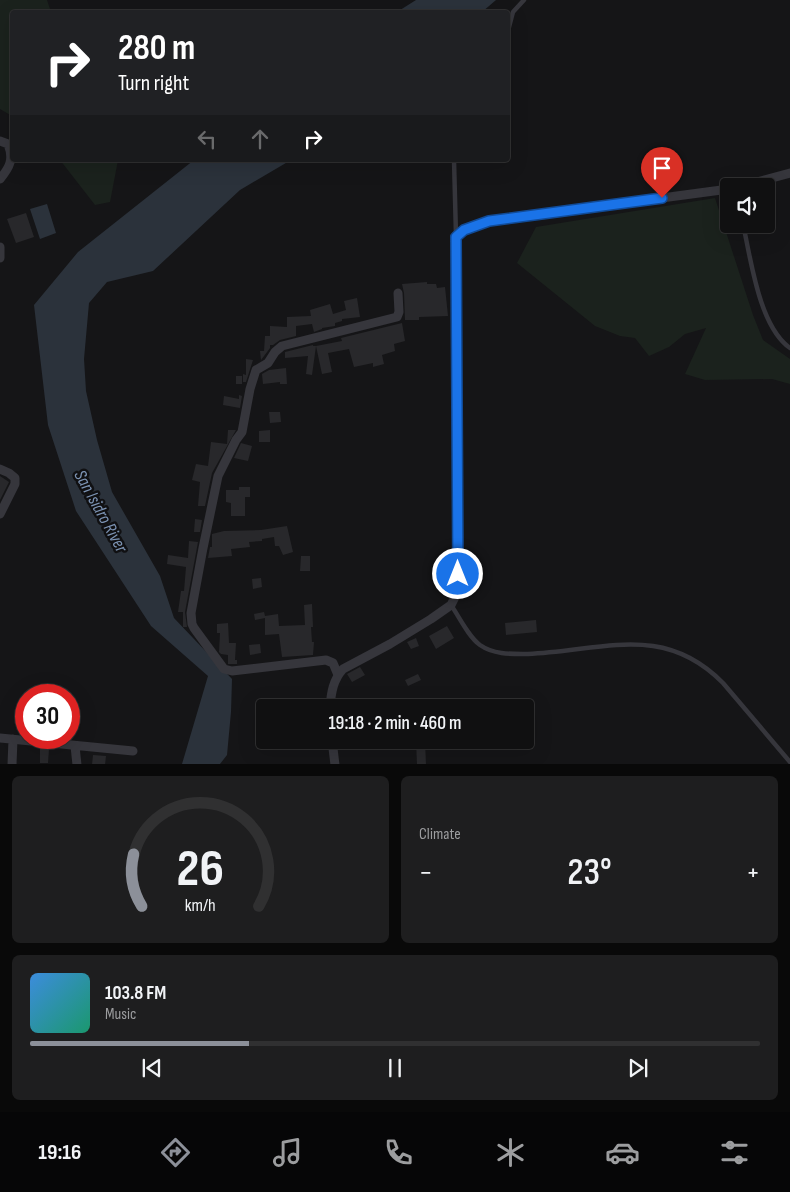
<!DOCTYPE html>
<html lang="en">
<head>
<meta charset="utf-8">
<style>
	body { margin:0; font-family:"Sofia Sans Condensed",sans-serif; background:#1e1e1f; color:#f1f3f6; height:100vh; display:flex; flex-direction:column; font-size:19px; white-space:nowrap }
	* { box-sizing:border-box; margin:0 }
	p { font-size:16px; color:#9c9d9f }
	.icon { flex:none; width:28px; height:28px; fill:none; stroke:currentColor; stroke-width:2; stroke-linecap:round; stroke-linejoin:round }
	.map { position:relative; height:764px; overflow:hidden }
	.details { display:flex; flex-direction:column; gap:12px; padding:12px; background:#090909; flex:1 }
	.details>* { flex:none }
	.guide { position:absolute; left:10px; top:10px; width:500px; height:152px; border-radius:5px; box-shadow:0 5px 20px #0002,0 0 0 1px #303031; background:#202124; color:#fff; overflow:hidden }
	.controls { position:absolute; left:720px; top:178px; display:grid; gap:10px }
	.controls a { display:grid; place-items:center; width:55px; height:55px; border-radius:5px; background:#101011; box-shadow:0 5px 20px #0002,0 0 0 1px #303031; font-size:25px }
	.speed { position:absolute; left:15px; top:684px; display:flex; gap:10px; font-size:25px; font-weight:700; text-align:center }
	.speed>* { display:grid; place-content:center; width:65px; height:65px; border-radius:50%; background:#101011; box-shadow:0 5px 20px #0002,0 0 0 1px #303031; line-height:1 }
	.speed .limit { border:8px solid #d22; background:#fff; color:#111 }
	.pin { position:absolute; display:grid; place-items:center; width:42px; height:42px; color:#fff; margin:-51px -21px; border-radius:50% 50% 50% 0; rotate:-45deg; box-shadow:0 0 5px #0007 }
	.pin .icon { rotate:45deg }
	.me { position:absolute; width:55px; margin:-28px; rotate:0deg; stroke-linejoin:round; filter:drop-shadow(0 0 4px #0008) }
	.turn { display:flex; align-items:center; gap:18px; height:105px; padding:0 25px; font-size:22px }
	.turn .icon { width:65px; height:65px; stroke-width:2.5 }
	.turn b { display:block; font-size:35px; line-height:42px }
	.lanes { display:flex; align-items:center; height:48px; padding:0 25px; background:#0003; justify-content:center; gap:25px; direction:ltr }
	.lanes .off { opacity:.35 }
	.big { font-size:38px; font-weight:600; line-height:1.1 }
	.details .card { flex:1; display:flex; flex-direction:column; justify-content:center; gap:8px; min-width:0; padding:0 18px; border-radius:8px; background:#1e1e1f }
	.details .dial { align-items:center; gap:0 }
	.dial svg { height:130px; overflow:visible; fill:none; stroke:#303031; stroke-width:7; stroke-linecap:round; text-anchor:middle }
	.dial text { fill:#f1f3f6; stroke:none }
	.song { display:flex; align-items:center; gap:15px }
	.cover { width:60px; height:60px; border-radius:8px; background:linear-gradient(135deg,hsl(210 70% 55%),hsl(160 70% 35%)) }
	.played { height:5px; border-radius:2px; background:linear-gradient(90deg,#8c9099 30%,#303031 30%) }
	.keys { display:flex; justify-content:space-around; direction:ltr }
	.heat { display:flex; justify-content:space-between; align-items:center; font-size:28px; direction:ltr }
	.details .tiles { flex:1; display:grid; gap:12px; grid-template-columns:1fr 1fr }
	.card:last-child { grid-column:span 2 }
	.trip { position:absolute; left:256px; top:699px; width:278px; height:50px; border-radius:5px; background:#101011; box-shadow:0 5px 20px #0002,0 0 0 1px #303031; font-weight:600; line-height:50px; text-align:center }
	.tabs { display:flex; height:80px; justify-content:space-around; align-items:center; background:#060607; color:#9c9d9f }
	.tabs .icon { width:35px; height:35px }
	.tabs .current { color:#8c9099 }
	.tabs b { font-size:22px; color:#f1f3f6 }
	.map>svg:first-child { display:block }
</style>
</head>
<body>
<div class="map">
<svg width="790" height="765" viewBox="0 0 790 765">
	<rect width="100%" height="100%" fill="#151517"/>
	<path fill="#1b221d" d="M0,0H47L51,12H12V116L0,109Z
		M60,160H118L110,202L95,205Z
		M715,198L753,315L763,340L790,359V384L772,379L705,380L685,374L706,328L685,334L669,347L649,356L635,338L620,336L595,326L517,263L536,227Z"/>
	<path fill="#2b323b" d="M416,0H496L482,12H397Z
		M194,160H291L240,190L153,271L107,282L89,303L84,359L86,391L97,440L112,492L160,576L174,618L232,679L231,712L227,755L220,764H182L208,676L151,626L76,511L48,425L34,305L78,252Z
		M47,204L56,233L40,239L30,209Z"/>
	<path fill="#28282b" d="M26,213L34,237L16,243L7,219Z
		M427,282V284H436L437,288L445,287L448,316L419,317V320H405L404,293L402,284Z
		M357,298L360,317L342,319V321L335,323V326L322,328V329L314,332L312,324L296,326V336L280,340L273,345H270V348L261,360L260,351H264L265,336H270V326L287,327V317L311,316L310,310L330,304L333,314L346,310L344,301Z
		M402,323L405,341L394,344L395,351L382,355L384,364L373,367V363L354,367L349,349L328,353L332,372L322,374L316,346L342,341L341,338Z
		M313,345V346H316L312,375L306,374L308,356L285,358V352Z
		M246,359L253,360L246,382H243V374L246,375Z
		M286,368L287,384H280V382L263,384L262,374L269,370Z
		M236,376H242V384H236Z
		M239,395L242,396L240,408L223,405L224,396L239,399Z
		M269,412H280L281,422L270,423Z
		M228,430H236L212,473L205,506H198L200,482L192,480L196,464L208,466L211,442L227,444Z
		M270,430V442H259V431Z
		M241,443L252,446L248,461L234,458Z
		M0,476L9,482L0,500Z
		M239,487H250V497H245V516H231V503L226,502V490H239Z
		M195,519L202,520L200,532H194Z
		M287,526L293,552L283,555L279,546H275L274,537L262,539V541L249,542L250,547L231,549L232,556L208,558L210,547H212V534L224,531L261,530Z
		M189,541L198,542L185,612L187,627H183V612H178L181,591H184L186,567L167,564L168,555L188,558Z
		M301,556H310V571H300Z
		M261,578L262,587L253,589L252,579Z
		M312,604L313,627H311L312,642H314L313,655L282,657L279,634L265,635V618L255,620L254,614L264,612L265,616L278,614L279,626L305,625L304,605Z
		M536,620L537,632L506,635L505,623Z
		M228,623L229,643H236L235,660H237V664H228V655L221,654L219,652L220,633H217V624Z
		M447,626L454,638L436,649L429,636Z
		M416,638L419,646L411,649L407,642Z
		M260,644L261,653L250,655L249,645Z
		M360,667L365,675L352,682L347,674Z
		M418,674L421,680L408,686L405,680Z
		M416,740H425L426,765H417Z
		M40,749H49L48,763H40Z
		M93,755L106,756L105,765H92Z"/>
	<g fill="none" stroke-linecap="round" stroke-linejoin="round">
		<path stroke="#36363c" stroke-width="4.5" d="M508,31L513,12L524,0
			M454,160L456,236
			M743,224C751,260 759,326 790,348
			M451,605C460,618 468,636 480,645C494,655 513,654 528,654C602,651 663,622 723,683L790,762"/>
		<path stroke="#36363c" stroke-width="9" d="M0,141L8,144C14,159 10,167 0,179
			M742,186L790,173
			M0,247V258
			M0,469L9,473L15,478V484L0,514
			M338,675L333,663L326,660L232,671L224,669L194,628L192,624L191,613L203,548L218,476L236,440L242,432L250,389L256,370L268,363L275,352L282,346L397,317L399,312L398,293
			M330,708C331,693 333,680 343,669L390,644L431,619L451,605L457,593L456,237L472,226L489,221L729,189
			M0,738L133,751
			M332,740L335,765
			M75,746L77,765
			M12,765L13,739"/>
	</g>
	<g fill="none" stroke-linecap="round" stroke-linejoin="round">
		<defs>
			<path id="route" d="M458,574L456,237L464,230L489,221L662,198"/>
		</defs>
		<use href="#route" stroke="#114b97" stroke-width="12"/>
		<use href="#route" stroke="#1a73e8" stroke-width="9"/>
	</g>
	<g text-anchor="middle" stroke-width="5" stroke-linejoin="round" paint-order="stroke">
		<g font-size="18" font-style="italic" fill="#7c93b3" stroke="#101012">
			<text transform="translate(101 511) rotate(61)" y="6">San Isidro River</text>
		</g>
	</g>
</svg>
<div class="controls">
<a><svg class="icon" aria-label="sound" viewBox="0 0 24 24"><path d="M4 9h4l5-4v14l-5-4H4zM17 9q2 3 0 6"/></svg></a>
</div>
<div class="speed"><div class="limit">30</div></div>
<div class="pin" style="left:662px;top:198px;background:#d93025"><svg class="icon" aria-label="arrive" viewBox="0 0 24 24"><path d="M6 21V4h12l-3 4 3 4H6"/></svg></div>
<svg class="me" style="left:458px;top:574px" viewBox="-20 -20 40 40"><circle r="17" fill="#1a73e8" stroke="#fff" stroke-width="3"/><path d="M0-11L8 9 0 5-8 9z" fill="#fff"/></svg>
<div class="trip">19:18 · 2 min · 460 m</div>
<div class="guide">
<div class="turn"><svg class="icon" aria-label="right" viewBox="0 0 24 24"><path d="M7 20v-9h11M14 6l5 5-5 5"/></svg><div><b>280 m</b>Turn right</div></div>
<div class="lanes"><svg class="icon off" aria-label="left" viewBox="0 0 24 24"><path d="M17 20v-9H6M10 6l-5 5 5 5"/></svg><svg class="icon off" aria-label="ahead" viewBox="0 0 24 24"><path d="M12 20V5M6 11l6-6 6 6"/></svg><svg class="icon" aria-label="right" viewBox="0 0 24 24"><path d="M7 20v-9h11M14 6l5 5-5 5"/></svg></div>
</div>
</div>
<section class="details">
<div class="tiles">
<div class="card dial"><svg viewBox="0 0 100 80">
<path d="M14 69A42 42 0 1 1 86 69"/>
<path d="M14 69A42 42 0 0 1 9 37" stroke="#8c9099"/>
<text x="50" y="56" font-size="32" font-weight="700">26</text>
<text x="50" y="72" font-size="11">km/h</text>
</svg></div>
<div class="card"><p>Climate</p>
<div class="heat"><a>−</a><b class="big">23°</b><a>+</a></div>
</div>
<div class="card">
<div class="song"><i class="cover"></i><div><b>103.8 FM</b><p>Music</p></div></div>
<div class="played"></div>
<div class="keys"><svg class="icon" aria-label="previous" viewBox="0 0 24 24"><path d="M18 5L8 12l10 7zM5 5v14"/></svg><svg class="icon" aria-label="pause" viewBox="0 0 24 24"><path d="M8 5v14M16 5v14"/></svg><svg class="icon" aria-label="next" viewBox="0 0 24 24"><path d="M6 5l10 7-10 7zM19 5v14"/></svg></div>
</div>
</div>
</section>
<nav class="tabs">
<b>19:16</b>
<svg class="icon current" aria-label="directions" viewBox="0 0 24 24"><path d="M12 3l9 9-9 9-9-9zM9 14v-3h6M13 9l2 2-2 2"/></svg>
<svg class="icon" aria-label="music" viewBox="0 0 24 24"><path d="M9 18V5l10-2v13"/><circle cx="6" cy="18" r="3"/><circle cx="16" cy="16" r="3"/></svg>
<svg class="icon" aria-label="phone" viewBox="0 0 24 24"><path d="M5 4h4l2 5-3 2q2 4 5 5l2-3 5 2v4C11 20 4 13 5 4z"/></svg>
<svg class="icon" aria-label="climate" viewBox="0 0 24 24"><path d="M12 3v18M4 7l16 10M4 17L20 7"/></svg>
<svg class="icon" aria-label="car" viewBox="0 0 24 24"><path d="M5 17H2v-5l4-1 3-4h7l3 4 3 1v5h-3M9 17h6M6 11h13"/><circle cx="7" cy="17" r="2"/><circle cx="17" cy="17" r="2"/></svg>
<svg class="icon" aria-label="filters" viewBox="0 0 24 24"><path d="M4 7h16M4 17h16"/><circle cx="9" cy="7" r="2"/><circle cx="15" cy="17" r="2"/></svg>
</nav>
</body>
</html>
